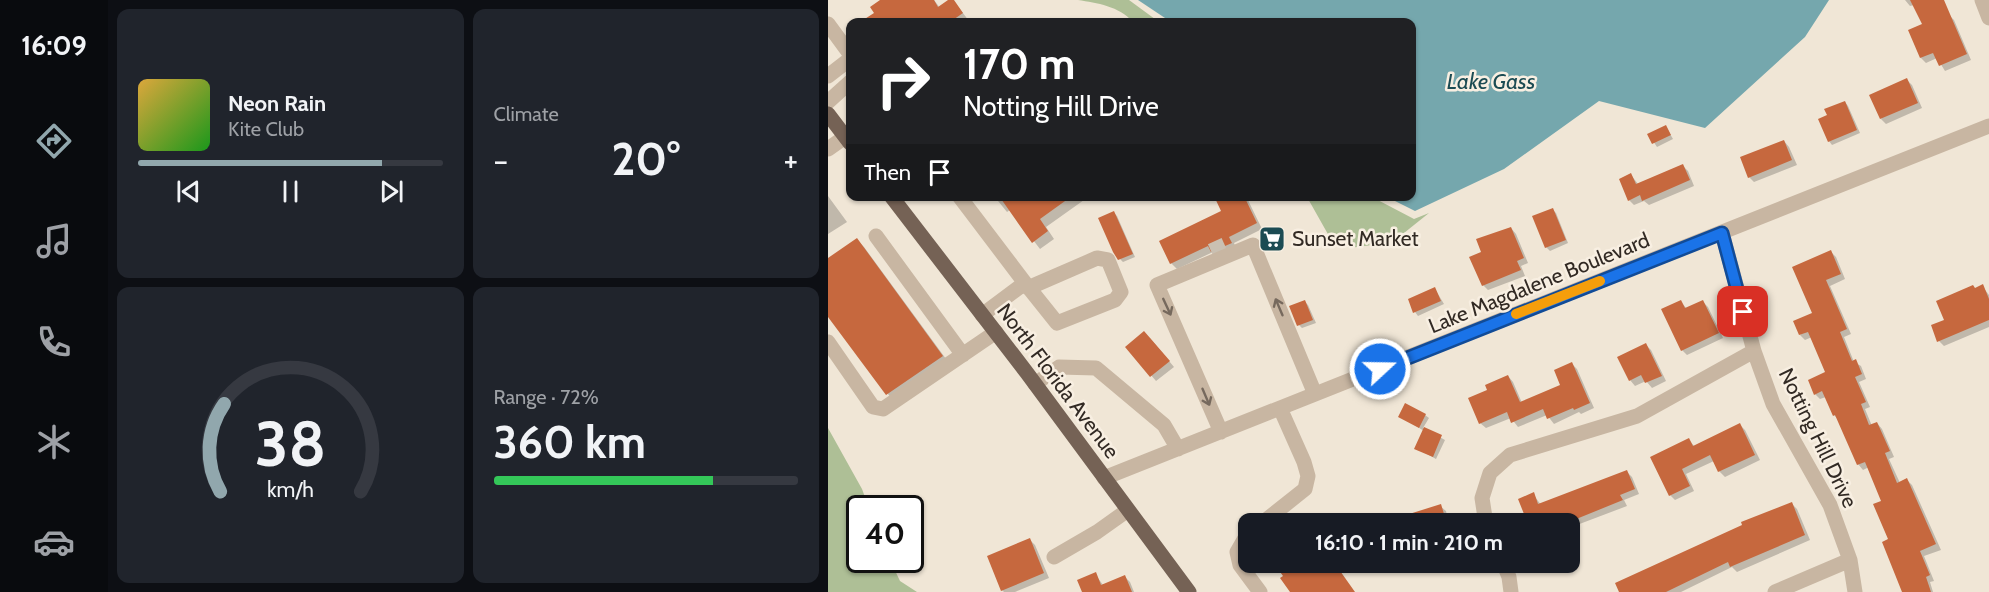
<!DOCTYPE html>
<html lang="en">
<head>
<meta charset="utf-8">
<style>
	body { margin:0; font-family:Cabin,sans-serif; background:#20242c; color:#f1f3f6; height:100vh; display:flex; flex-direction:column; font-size:22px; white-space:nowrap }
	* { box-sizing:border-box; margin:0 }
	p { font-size:20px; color:#9ea1a6 }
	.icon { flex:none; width:33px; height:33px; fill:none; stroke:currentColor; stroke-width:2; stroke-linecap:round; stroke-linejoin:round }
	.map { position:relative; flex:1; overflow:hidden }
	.panel { display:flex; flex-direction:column; gap:9px; padding:9px; background:#0d0f14; width:720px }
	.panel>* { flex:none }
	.guide { position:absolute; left:18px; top:18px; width:570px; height:183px; border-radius:12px; box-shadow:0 2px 4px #0004; background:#202124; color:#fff; overflow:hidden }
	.speed { position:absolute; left:18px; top:495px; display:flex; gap:12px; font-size:30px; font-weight:700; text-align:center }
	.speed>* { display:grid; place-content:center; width:78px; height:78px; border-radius:50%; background:#171b24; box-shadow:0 2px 4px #0004; line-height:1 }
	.speed .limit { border:3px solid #111; border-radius:9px; background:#fff; color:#111 }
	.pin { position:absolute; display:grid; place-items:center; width:51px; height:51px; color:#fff; margin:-26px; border-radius:12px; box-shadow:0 3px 9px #0006 }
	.me { position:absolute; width:66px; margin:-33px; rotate:69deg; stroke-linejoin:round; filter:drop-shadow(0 0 4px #0008) }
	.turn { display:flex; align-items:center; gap:21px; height:126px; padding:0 18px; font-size:27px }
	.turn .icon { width:78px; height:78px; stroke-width:2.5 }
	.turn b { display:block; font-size:42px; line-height:51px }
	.then { display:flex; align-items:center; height:57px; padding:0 18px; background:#0003; gap:12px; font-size:22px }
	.big { font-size:45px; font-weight:700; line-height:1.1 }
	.panel .tile { flex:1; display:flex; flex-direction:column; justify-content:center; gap:9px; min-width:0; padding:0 21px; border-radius:12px; background:#20242c }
	.panel .dial { align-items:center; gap:0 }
	.dial svg { height:156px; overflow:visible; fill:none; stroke:#363941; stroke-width:7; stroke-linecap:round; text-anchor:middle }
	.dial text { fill:#f1f3f6; stroke:none }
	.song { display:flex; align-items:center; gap:18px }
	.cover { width:72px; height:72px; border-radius:9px; background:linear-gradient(135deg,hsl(40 70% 55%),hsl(120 70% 35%)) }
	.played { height:6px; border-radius:3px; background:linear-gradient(90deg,#91a7ad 80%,#363941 80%) }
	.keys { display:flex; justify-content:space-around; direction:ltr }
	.heat { display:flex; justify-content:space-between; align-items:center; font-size:33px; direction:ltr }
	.charge { height:9px; border-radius:4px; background:linear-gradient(90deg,#34c759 72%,#363941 0) }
	.panel .tiles { flex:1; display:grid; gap:9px; grid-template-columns:repeat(2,1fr) }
	.trip { position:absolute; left:410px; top:513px; width:342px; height:60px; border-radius:12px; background:#171b24; box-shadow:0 2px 4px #0004; font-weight:700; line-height:60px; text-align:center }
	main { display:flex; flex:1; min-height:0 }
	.tab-bar { display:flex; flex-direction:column; width:108px; justify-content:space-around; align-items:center; background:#090b0e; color:#9ea1a6 }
	.tab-bar .icon { width:42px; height:42px }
	.tab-bar .on { color:#91a7ad }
	.tab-bar b { font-size:27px; color:#f1f3f6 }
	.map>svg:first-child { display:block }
</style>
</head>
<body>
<main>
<nav class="tab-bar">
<b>16:09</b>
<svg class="icon on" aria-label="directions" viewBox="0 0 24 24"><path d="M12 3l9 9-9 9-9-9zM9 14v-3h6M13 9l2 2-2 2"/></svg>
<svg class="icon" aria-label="music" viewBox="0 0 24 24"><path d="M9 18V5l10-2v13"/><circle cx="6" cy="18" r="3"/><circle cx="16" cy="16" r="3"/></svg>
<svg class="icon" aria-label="phone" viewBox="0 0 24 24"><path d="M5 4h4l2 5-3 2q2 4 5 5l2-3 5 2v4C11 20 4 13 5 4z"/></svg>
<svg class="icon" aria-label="climate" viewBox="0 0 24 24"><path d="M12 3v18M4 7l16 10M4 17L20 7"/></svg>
<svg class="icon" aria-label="car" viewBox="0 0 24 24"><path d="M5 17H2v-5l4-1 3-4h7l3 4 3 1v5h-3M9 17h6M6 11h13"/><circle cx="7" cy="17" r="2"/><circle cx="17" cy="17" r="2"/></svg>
</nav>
<section class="panel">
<div class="tiles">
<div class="tile">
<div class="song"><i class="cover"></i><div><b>Neon Rain</b><p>Kite Club</p></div></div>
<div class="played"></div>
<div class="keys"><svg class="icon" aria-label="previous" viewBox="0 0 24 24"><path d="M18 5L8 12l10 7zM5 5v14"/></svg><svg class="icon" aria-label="pause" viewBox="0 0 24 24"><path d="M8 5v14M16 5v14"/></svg><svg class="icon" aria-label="next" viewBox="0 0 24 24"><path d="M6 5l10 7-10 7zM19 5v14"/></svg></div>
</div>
<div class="tile"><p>Climate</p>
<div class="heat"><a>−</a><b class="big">20°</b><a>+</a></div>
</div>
<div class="tile dial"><svg viewBox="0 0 100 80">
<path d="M14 69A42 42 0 1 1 86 69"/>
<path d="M14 69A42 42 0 0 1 16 24" stroke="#91a7ad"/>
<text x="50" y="56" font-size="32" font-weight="700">38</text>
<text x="50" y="72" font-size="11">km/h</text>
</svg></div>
<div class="tile"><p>Range · 72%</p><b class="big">360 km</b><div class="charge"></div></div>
</div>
</section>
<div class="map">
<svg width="1161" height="592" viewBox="0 0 1161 592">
	<rect width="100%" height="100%" fill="#f0e6d6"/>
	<path fill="#aebf96" d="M250,0H301L331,22H305C291,6 269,3 250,0Z
		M479,197H544L586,219L601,213L571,237L552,244L521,248L501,236Z
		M0,428L34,489L41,508H32V560H62L72,581L89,592H0Z"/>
	<path fill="#75a7ad" d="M310,0H1001L977,37L877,128L771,101L676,169L587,211L559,197L584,196V22H343Z"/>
	<path fill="#0003" d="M54,0H106L112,8L125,0L141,21L38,22L37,21L48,13Z
		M1077,0H1114L1120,14L1126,20L1143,60L1117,71L1109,58L1098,63L1093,58L1096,25L1086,5L1082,6Z
		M1079,80L1084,85L1094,108L1058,124L1053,119Z
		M1017,102L1020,106L1032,133L1004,145L1001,141Z
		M838,127L845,139L829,147L821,135Z
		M956,141L961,147L969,165L926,182L921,177Z
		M854,165L860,171L866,186L821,205L816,201L806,205L801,200L803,175L810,184Z
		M0,196L19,222L0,234Z
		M166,196H254L256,200L218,227L226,239L212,249L182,210L179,212Z
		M388,196H418L434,229L406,243L409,250L390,257L385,252L349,269L343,263L395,212Z
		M725,210L728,213L740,243L722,251L718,247Z
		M286,213L289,216L307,257L295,262L292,259Z
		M683,228L688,234L700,263L693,266L697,276L660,290L655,285V253Z
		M29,240L36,247L121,363L66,402L0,314V260Z
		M1003,252L1008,257L1017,279L1002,286L1023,334L1016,337L1026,362L1033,366L1038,379L1031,382L1042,407L1037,409L1044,426L1049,423L1054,429L1066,457L1061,459L1072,483L1079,480L1084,485L1113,550L1096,556L1106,581L1102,582L1105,592H1075L1062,540L1055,502L1041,467L1035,470L1030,464L1012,421L1006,415L998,397L992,399L987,394L999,373L984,337L977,340L972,335L986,314Z
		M1154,286L1161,295V327L1116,346L1111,341L1118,320Z
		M607,289L616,304L590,316L587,312Z
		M852,301L859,309L875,302L880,307L895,338L859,355L854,350Z
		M477,302L480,305L488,323L474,328L471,325Z
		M322,338L346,367L328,381L299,347Z
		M818,345L823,350L838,381L824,388L818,381L807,386L802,380Z
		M744,364L749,369L766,408L753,414L751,412L726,424L719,415L690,427L683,418L658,428L652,423L661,391L680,376L685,382L694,403L734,386Z
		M597,415L601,418L595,428L617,440L608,459L588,448L596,431L572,416Z
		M912,425L917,430L932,460L897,477L891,471L886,461L858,474L866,491L847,500L842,495L861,440L867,447Z
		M799,472L804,477L811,494L796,500L799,506L741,528V524H702L705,494L713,505Z
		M963,503L969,509L982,540L909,572L904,567L853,592H793Z
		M612,506L618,511L621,524H575Z
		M202,540L207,545L221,578L187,592H176L174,590Z
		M267,574L275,585L297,577L302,582L306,592H255Z"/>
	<path fill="#c6683e" d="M52,0H106L110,7L120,0H126L135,13L122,22H32L46,13L42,7Z
		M1082,0H1116L1139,54L1111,66L1105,53L1092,58L1080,30L1094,24Z
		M1079,78L1090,103L1052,119L1041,95Z
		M1017,101L1029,130L1000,142L990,119L999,115L996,109Z
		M838,125L843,135L824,144L819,134Z
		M956,140L964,160L920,178L912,157Z
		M855,164L862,180L814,201L812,195L800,201L791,179L803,173L808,184Z
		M171,196H244L212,219L220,231L204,243Z
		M386,196H416L429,223L401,237L404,243L383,252L380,246L342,264L331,241L393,211Z
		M725,208L738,240L717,248L704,216Z
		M286,211L305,254L290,260L285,252L270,218Z
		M683,227L696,258L689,261L693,270L654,286L641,257L653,252L648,239Z
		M29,238L115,356L58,395L0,317V258Z
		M1003,250L1013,274L998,280L1019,329L1012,332L1024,361L1028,359L1034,374L1027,377L1038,402L1033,404L1041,425L1049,422L1062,451L1057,453L1069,483L1079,478L1108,544L1092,551L1102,575L1098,577L1103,592H1074L1054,542L1060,539L1045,504L1053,501L1037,462L1029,465L1007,415L1005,416L994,391L986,395L980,380L997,372L980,332L971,335L965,321L984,313L964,267Z
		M1155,284L1161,299V320L1109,342L1103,325L1116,320L1108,301L1145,285L1147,288Z
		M607,287L613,301L585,313L580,299Z
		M477,300L485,320L469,326L461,306Z
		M853,300L857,308L875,300L891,333L853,351L833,309Z
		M316,331L342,361L322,377L297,347Z
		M818,343L834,376L817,383L813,375L801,381L789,357Z
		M744,362L762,403L746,410L745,408L719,419L715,409L683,423L679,412L651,424L640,398L659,390L657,385L680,375L692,402L732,385L726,370Z
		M577,403L598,414L591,428L570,417Z
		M912,423L927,455L890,472L882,455L854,469L862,486L841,496L822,457L861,438L865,446Z
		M596,427L614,435L605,457L586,449Z
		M799,470L807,489L792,495L795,500L736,524H700L690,499L706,492L710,504Z
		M964,502L977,535L902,567L900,562L838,592H791L787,583L914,525L913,522Z
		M613,504L619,524H560L559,521Z
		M202,538L216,573L173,591L159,556Z
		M445,562H500L505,570L510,568L527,592H462L452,578L455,576Z
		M268,572L273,585L297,575L304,592H254L249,580Z"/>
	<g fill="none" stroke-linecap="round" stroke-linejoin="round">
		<path stroke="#cac0b2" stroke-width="15" stroke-dasharray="15 8" stroke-linecap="butt" d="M383,251L403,242"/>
		<path stroke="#c8b6a2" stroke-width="15" d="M1154,0L1161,18
			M0,24L22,54
			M0,76L22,59
			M0,102L22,82
			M0,149L17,137
			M131,196L197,283L154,315
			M894,233L926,351L945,404L1002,505L1022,560L1027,592
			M48,236L135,355
			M197,283L229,323L287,300L293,292L280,260L269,258L200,288
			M0,342L45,407L55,409L168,332
			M207,384L231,367L268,368L336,425L350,449
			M393,432L329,285L425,245L487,394
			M276,478L1161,126
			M433,524L477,489L480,476L476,462L452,408
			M658,524L654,498L662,473L682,455L809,416L926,351
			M420,533L409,552L412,565L432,592
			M226,557L269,532L300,510
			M675,562L681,577L683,592
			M947,592L1022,560"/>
		<path stroke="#756255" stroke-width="15" d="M0,114L22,143
			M63,196L199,373L361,592"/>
	</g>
	<defs><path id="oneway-shaft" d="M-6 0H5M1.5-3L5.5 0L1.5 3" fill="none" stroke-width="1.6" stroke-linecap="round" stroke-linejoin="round" transform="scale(1.5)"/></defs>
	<g stroke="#76695d">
		<use href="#oneway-shaft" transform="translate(339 307) rotate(65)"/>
		<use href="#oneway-shaft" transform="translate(451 307) rotate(-113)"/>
		<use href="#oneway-shaft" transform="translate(378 397) rotate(67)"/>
	</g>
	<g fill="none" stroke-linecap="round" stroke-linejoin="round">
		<defs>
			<path id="route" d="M552,369L894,233L915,312"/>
		</defs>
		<use href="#route" stroke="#114b97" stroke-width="15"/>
		<use href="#route" stroke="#1a73e8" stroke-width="10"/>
		<path stroke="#f59e0b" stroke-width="10" d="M688,314L772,281"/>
	</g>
	<defs>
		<symbol id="supermarket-square" viewBox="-11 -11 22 22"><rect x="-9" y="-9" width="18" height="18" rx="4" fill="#1b4b53" stroke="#f8efe2"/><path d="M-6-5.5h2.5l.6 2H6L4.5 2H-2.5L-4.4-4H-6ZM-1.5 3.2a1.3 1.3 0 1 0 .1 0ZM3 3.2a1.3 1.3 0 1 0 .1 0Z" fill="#fff"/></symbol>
	</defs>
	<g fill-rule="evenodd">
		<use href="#supermarket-square" x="429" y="224" width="30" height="30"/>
	</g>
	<g text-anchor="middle" stroke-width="5" stroke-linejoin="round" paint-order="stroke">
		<g font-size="21" fill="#322a24" stroke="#f8efe2" text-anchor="start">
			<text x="464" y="246">Sunset Market</text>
		</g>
		<g font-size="21" fill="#322a24" stroke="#f8efe2">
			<text transform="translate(711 283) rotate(-22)" y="7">Lake Magdalene Boulevard</text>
			<text transform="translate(230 381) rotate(53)" y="7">North Florida Avenue</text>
			<text transform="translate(990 438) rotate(64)" y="7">Notting Hill Drive</text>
		</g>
		<g font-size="22" font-style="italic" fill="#1b4b53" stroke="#f8efe2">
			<text x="663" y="89">Lake Gass</text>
		</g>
	</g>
</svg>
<div class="speed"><div class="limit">40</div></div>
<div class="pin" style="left:915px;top:312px;background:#d93025"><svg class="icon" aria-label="arrive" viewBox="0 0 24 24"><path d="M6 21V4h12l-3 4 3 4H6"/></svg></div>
<svg class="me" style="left:552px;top:369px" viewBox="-20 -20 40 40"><circle r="17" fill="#1a73e8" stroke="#fff" stroke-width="3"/><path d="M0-11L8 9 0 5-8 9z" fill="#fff"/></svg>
<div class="trip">16:10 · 1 min · 210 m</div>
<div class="guide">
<div class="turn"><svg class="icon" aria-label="right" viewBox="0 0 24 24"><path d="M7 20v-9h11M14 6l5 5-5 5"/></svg><div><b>170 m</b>Notting Hill Drive</div></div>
<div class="then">Then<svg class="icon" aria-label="arrive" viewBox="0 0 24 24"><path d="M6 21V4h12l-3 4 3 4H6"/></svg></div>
</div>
</div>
</main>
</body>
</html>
